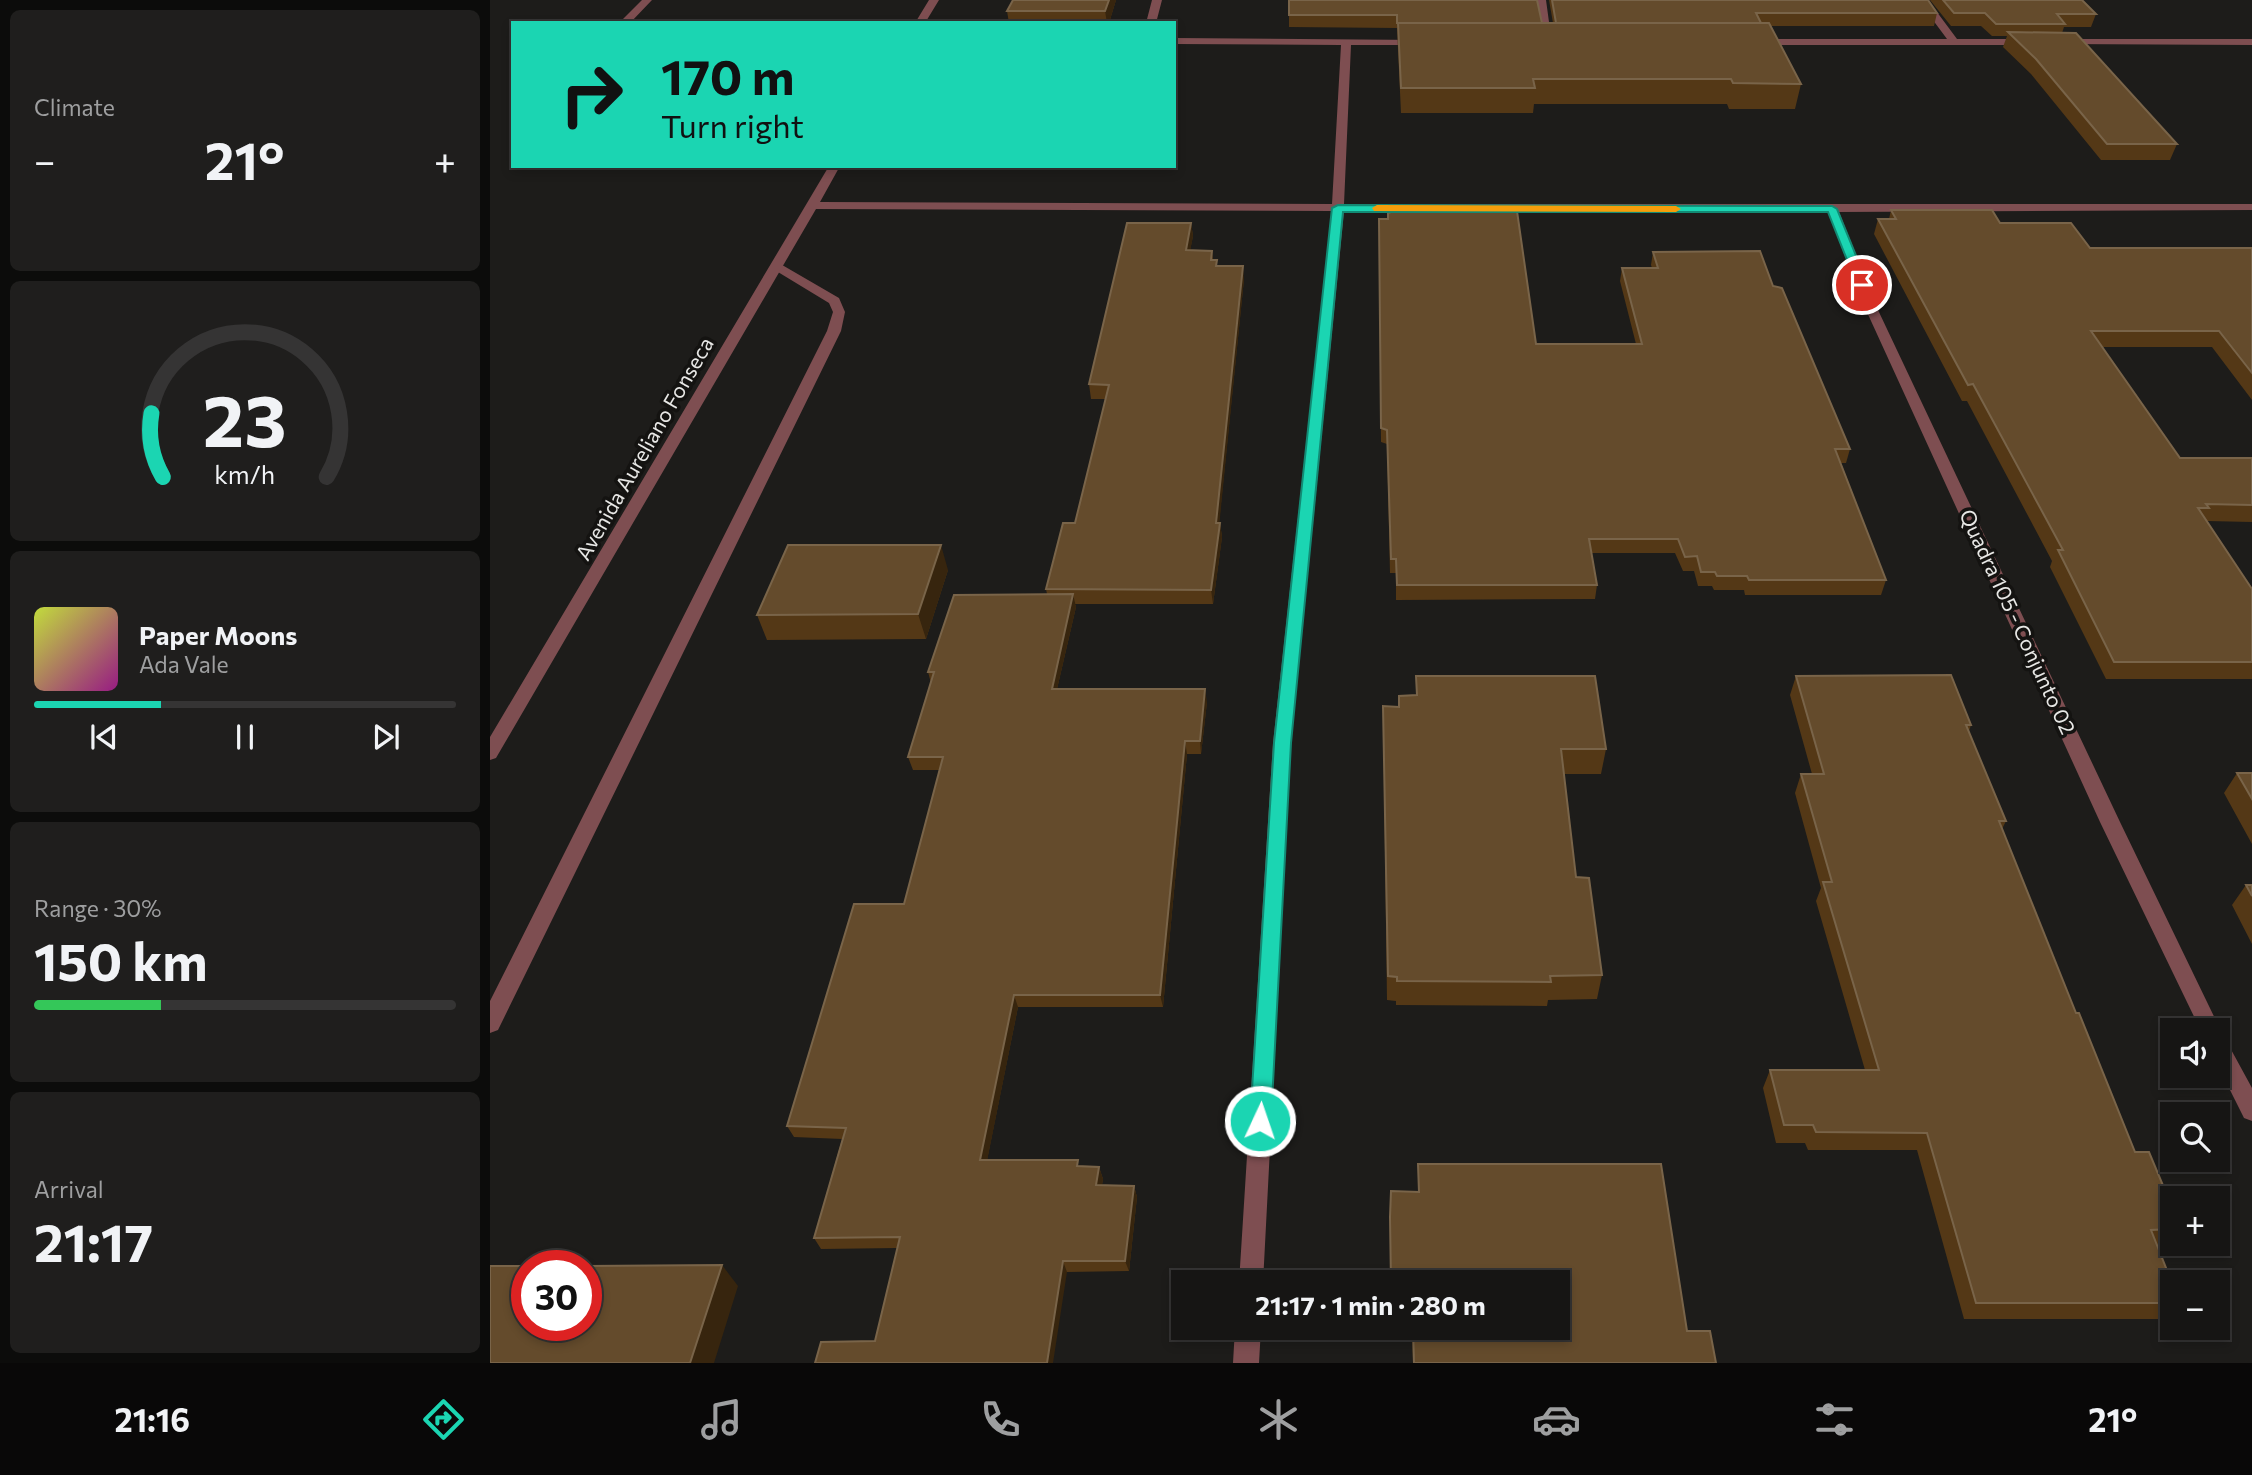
<!DOCTYPE html>
<html lang="en">
<head>
<meta charset="utf-8">
<style>
	body { margin:0; font-family:Commissioner,sans-serif; background:#1f1e1d; color:#f1f3f6; height:100vh; display:flex; flex-direction:column; font-size:26px; white-space:nowrap }
	* { box-sizing:border-box; margin:0 }
	p { font-size:23px; color:#9e9fa0 }
	.icon { flex:none; width:38px; height:38px; fill:none; stroke:currentColor; stroke-width:2; stroke-linecap:round; stroke-linejoin:round }
	.map { position:relative; flex:1; overflow:hidden }
	.sheet { display:flex; flex-direction:column; gap:10px; padding:10px; background:#0c0c0b; width:490px }
	.sheet>* { flex:none }
	.guide { position:absolute; left:21px; top:21px; width:665px; height:147px; border-radius:0px; box-shadow:0 4px 10px #0003,0 0 0 2px #353434; background:#1bd5b2; color:#111; overflow:hidden }
	.tools { position:absolute; left:1670px; top:1018px; display:grid; gap:14px }
	.tools a { display:grid; place-items:center; width:70px; height:70px; border-radius:0px; background:#161514; box-shadow:0 4px 10px #0003,0 0 0 2px #353434; font-size:35px }
	.speed { position:absolute; left:21px; top:1250px; display:flex; gap:14px; font-size:35px; font-weight:700; text-align:center }
	.speed>* { display:grid; place-content:center; width:91px; height:91px; border-radius:50%; background:#161514; box-shadow:0 4px 10px #0003,0 0 0 2px #353434; line-height:1 }
	.speed .limit { border:10px solid #d22; background:#fff; color:#111 }
	.pin { position:absolute; display:grid; place-items:center; width:60px; height:60px; color:#fff; margin:-30px; border:4px solid #fff; border-radius:50%; box-shadow:0 2px 7px #0007 }
	.me { position:absolute; width:77px; margin:-38px; rotate:3deg; stroke-linejoin:round; filter:drop-shadow(0 0 5px #0008) }
	.turn { display:flex; align-items:center; gap:24px; height:147px; padding:0 35px; font-size:32px }
	.turn .icon { width:91px; height:91px; stroke-width:2.5 }
	.turn b { display:block; font-size:49px; line-height:60px }
	.big { font-size:52px; font-weight:700; line-height:1.1 }
	.sheet .tile { flex:1; display:flex; flex-direction:column; justify-content:center; gap:10px; min-width:0; padding:0 24px; border-radius:10px; background:#1f1e1d }
	.sheet .dial { align-items:center; gap:0 }
	.dial svg { height:182px; overflow:visible; fill:none; stroke:#353434; stroke-width:7; stroke-linecap:round; text-anchor:middle }
	.dial text { fill:#f1f3f6; stroke:none }
	.song { display:flex; align-items:center; gap:21px }
	.cover { width:84px; height:84px; border-radius:10px; background:linear-gradient(135deg,hsl(70 70% 55%),hsl(310 70% 35%)) }
	.played { height:7px; border-radius:4px; background:linear-gradient(90deg,#1bd5b2 30%,#353434 30%) }
	.keys { display:flex; justify-content:space-around; direction:ltr }
	.heat { display:flex; justify-content:space-between; align-items:center; font-size:38px; direction:ltr }
	.charge { height:10px; border-radius:5px; background:linear-gradient(90deg,#34c759 30%,#353434 0) }
	.trip { position:absolute; left:681px; top:1270px; width:399px; height:70px; border-radius:0px; background:#161514; box-shadow:0 4px 10px #0003,0 0 0 2px #353434; font-weight:700; line-height:70px; text-align:center }
	.tab-bar { display:flex; height:112px; justify-content:space-around; align-items:center; background:#090808; color:#9e9fa0 }
	.tab-bar .icon { width:49px; height:49px }
	.tab-bar .on { color:#1bd5b2 }
	.tab-bar b { font-size:32px; color:#f1f3f6 }
	main { display:flex; flex:1; min-height:0 }
	.map>svg:first-child { display:block }
</style>
</head>
<body>
<main>
<section class="sheet">
<div class="tile"><p>Climate</p>
<div class="heat"><a>−</a><b class="big">21°</b><a>+</a></div>
</div>
<div class="tile dial"><svg viewBox="0 0 100 80">
<path d="M14 69A42 42 0 1 1 86 69"/>
<path d="M14 69A42 42 0 0 1 9 41" stroke="#1bd5b2"/>
<text x="50" y="56" font-size="32" font-weight="700">23</text>
<text x="50" y="72" font-size="11">km/h</text>
</svg></div>
<div class="tile">
<div class="song"><i class="cover"></i><div><b>Paper Moons</b><p>Ada Vale</p></div></div>
<div class="played"></div>
<div class="keys"><svg class="icon" aria-label="previous" viewBox="0 0 24 24"><path d="M18 5L8 12l10 7zM5 5v14"/></svg><svg class="icon" aria-label="pause" viewBox="0 0 24 24"><path d="M8 5v14M16 5v14"/></svg><svg class="icon" aria-label="next" viewBox="0 0 24 24"><path d="M6 5l10 7-10 7zM19 5v14"/></svg></div>
</div>
<div class="tile"><p>Range · 30%</p><b class="big">150 km</b><div class="charge"></div></div>
<div class="tile"><p>Arrival</p><b class="big">21:17</b></div>
</section>
<div class="map">
<svg width="1762" height="1363" viewBox="0 0 1762 1363">
	<rect width="100%" height="100%" fill="#1d1c1a"/>
	<g fill="none" stroke-linecap="round" stroke-linejoin="round">
		<path fill="#7e4e51" fill-rule="evenodd" d="M152,0H162L140,23H129Z
			M287,262L349,298L355,312L351,331L8,1030L0,1033V1001L337,331L343,312L339,303L283,269V263Z"/>
		<path fill="#7e4e51" fill-rule="evenodd" d="M439,0H449L435,23H425Z
			M662,0H672L666,23H656Z
			M1046,0H1056L1062,44L1054,42Z
			M1428,0H1438L1467,39H1538L1543,42L1538,45H1265L1260,42L1265,39H1457Z
			M684,38L932,40V44L929,45H861L854,204H1762V210L1349,212L1388,310L1630,822L1732,1033L1762,1088V1121L1754,1118L1727,1064V1031H1711L1610,822L1376,310L1338,212L854,211L801,743L773,1283H749L783,743L842,211L326,209L6,758L0,760V737L339,166H350L330,202L842,204L851,45L684,44Z
			M1573,39H1762V45L1570,44V40Z
			M745,1328H771L769,1363H743Z"/>
	</g>
	<path fill="#543816" d="M523,0H626L619,23H519L517,11Z
		M799,0L1052,23H1063L1059,0H1438L1447,13L1444,26H1280L1311,84L1305,109H1239L1237,104H1044L1043,113H911L907,28L799,27Z
		M1440,0H1592L1606,14L1601,27H1574L1572,33L1687,144L1680,160H1611L1541,74L1513,47L1517,36H1502L1491,26H1461Z
		M1401,210L1510,223L1600,248H1762V400L1722,347H1612L1690,458H1762V522L1717,521L1762,589V679H1616L1560,567L1562,561L1477,401H1472L1384,234L1388,219H1399Z
		M889,219L1046,344H1146L1130,281L1132,268H1162L1161,265L1163,252L1283,286L1360,449L1356,463H1351L1396,580L1391,595H1255L1254,590H1224L1222,586H1208L1204,571H1193L1185,553H1101L1107,585L1105,599L906,600V573H900L897,444L891,442Z
		M701,223L703,236L700,250L722,251L723,260H727V266L754,279L729,523H730L732,537L723,604H585L586,607L567,689L717,702L711,754H697L673,1007H528L497,1160L609,1167L613,1179L612,1185L644,1186L647,1197L639,1271L577,1272L385,1341L407,1248L331,1249L324,1238L352,1139L304,1137L297,1126L414,904L450,770H423L418,757L441,683L438,672L557,594L556,589L585,523L616,399H601L599,384Z
		M458,570L436,639L277,640L267,615Z
		M926,676L1116,749L1111,774H1074L1086,877L1112,975L1107,999L1058,1000L1057,1006L906,1005V1001L897,1000L893,706L908,707L909,696L926,695Z
		M1306,676L1481,725L1479,731L1516,821L1512,829L1586,1013L1645,1152L1682,1229V1239L1676,1246H1667L1682,1283V1311L1674,1319H1474L1427,1150H1318L1315,1143H1286L1273,1088L1280,1070H1375L1326,901L1331,888L1305,793L1311,774H1322L1300,695Z
		M1747,773H1762V844L1734,793Z
		M1756,885H1762V944L1742,905Z
		M928,1164L1197,1331L1226,1363H923L922,1328H1068V1283H901L900,1235L901,1191L928,1192Z"/>
	<path fill="#37250e" d="M619,0H626L619,23H617L615,11Z
		M701,223L703,236L698,263L696,250Z
		M753,266L754,279L728,537L726,523Z
		M730,523L732,537L723,604L721,590Z
		M451,545L458,570L436,639L428,614Z
		M583,594L586,607L564,702L562,689Z
		M715,689L717,702L711,754L710,741Z
		M695,741L697,754L673,1007L670,995Z
		M524,995L528,1007L495,1171L490,1160Z
		M609,1167L613,1179L610,1197L606,1185Z
		M644,1186L647,1197L639,1271L635,1261Z
		M573,1261L577,1272L563,1363H557Z
		M232,1265L248,1286L224,1363H200Z"/>
	<path fill="#644b2c" stroke="#796449" stroke-width="2" d="M523,0H619L615,11H517Z
		M799,0H1047L1052,23H907V15H799Z
		M1062,0H1438L1447,13H1266L1271,23H1066Z
		M1453,0H1592L1606,14H1567L1575,24H1506L1495,13H1464Z
		M908,23H1279L1311,84L1243,83L1241,79H1043L1045,88H911Z
		M1518,32L1586,33L1687,144H1617L1546,59Z
		M1401,210H1502L1510,223H1581L1600,248H1762V373L1729,331H1601L1690,458H1762V505L1716,504L1719,508H1708L1762,589V662H1624L1568,550H1573L1483,384L1478,385L1388,219H1406Z
		M904,211H1027L1046,344H1152L1132,268H1168L1163,252L1270,251L1283,286L1292,288L1360,449H1345L1396,580H1259L1257,576H1227L1225,572H1211L1207,556L1195,557L1188,539H1099L1107,585H907L906,559H901L897,430L891,428L889,219H898V213Z
		M637,223H701L696,250L722,251L721,260H727L726,266H753L726,523H730L721,590L556,589L573,523H585L619,385L599,384Z
		M298,545H451L428,614L267,615Z
		M583,594L562,689H715L710,741H695L670,995H524L490,1160H588L587,1166L609,1167L606,1185L644,1186L635,1261H573L557,1363H325L331,1342L385,1341L410,1237L324,1238L356,1128L297,1126L364,904H414L453,757H418L444,672H438L464,595Z
		M1461,675L1481,725H1476L1516,821H1509L1586,1013H1589L1645,1152H1659L1682,1207V1229L1661,1230L1682,1283V1303H1486L1437,1133L1326,1132L1323,1125H1294L1280,1070H1389L1333,882H1342L1311,774H1334L1306,676Z
		M926,676H1105L1116,749H1071L1086,877L1099,878L1112,975L1060,976L1061,982L907,981V977L898,976L893,706L909,707V696L927,695Z
		M1747,773H1762V799Z
		M1756,885H1762V896Z
		M928,1164H1171L1197,1331H1220L1226,1363H924L923,1328H1068V1283H901L900,1217L901,1191L929,1192Z
		M232,1265L200,1363H0V1266H37V1325H96V1266Z"/>
	<path fill="#1bd5b2" stroke="#128a74" stroke-width="2" d="M848,205L1342,206L1347,209L1378,285L1372,288L1367,285L1338,212H853L801,743L781,1121L778,1128L770,1130L763,1128L760,1121L784,743L842,208Z"/>
	<path fill="#f59e0b" d="M887,205L1186,206L1191,209L1186,212L884,211L882,208Z"/>
	<g text-anchor="middle" stroke-width="7" stroke-linejoin="round" paint-order="stroke">
		<g font-size="21" fill="#e8e8e6" stroke="#141311">
			<text transform="translate(155 449) rotate(-60)" y="7">Avenida Aureliano Fonseca</text>
			<text transform="translate(1527 622) rotate(65)" y="7">Quadra 105 - Conjunto 02</text>
		</g>
	</g>
</svg>
<div class="tools">
<a><svg class="icon" aria-label="sound" viewBox="0 0 24 24"><path d="M4 9h4l5-4v14l-5-4H4zM17 9q2 3 0 6"/></svg></a>
<a><svg class="icon" aria-label="search" viewBox="0 0 24 24"><circle cx="10" cy="10" r="6"/><path d="M15 15l6 6"/></svg></a>
<a>+</a>
<a>−</a>
</div>
<div class="speed"><div class="limit">30</div></div>
<div class="pin" style="left:1372px;top:285px;background:#d93025"><svg class="icon" aria-label="arrive" viewBox="0 0 24 24"><path d="M6 21V4h12l-3 4 3 4H6"/></svg></div>
<svg class="me" style="left:770px;top:1121px" viewBox="-20 -20 40 40"><circle r="17" fill="#1bd5b2" stroke="#fff" stroke-width="3"/><path d="M0-11L8 9 0 5-8 9z" fill="#fff"/></svg>
<div class="trip">21:17 · 1 min · 280 m</div>
<div class="guide">
<div class="turn"><svg class="icon" aria-label="right" viewBox="0 0 24 24"><path d="M7 20v-9h11M14 6l5 5-5 5"/></svg><div><b>170 m</b>Turn right</div></div>
</div>
</div>
</main>
<nav class="tab-bar">
<b>21:16</b>
<svg class="icon on" aria-label="directions" viewBox="0 0 24 24"><path d="M12 3l9 9-9 9-9-9zM9 14v-3h6M13 9l2 2-2 2"/></svg>
<svg class="icon" aria-label="music" viewBox="0 0 24 24"><path d="M9 18V5l10-2v13"/><circle cx="6" cy="18" r="3"/><circle cx="16" cy="16" r="3"/></svg>
<svg class="icon" aria-label="phone" viewBox="0 0 24 24"><path d="M5 4h4l2 5-3 2q2 4 5 5l2-3 5 2v4C11 20 4 13 5 4z"/></svg>
<svg class="icon" aria-label="climate" viewBox="0 0 24 24"><path d="M12 3v18M4 7l16 10M4 17L20 7"/></svg>
<svg class="icon" aria-label="car" viewBox="0 0 24 24"><path d="M5 17H2v-5l4-1 3-4h7l3 4 3 1v5h-3M9 17h6M6 11h13"/><circle cx="7" cy="17" r="2"/><circle cx="17" cy="17" r="2"/></svg>
<svg class="icon" aria-label="filters" viewBox="0 0 24 24"><path d="M4 7h16M4 17h16"/><circle cx="9" cy="7" r="2"/><circle cx="15" cy="17" r="2"/></svg>
<b>21°</b>
</nav>
</body>
</html>
